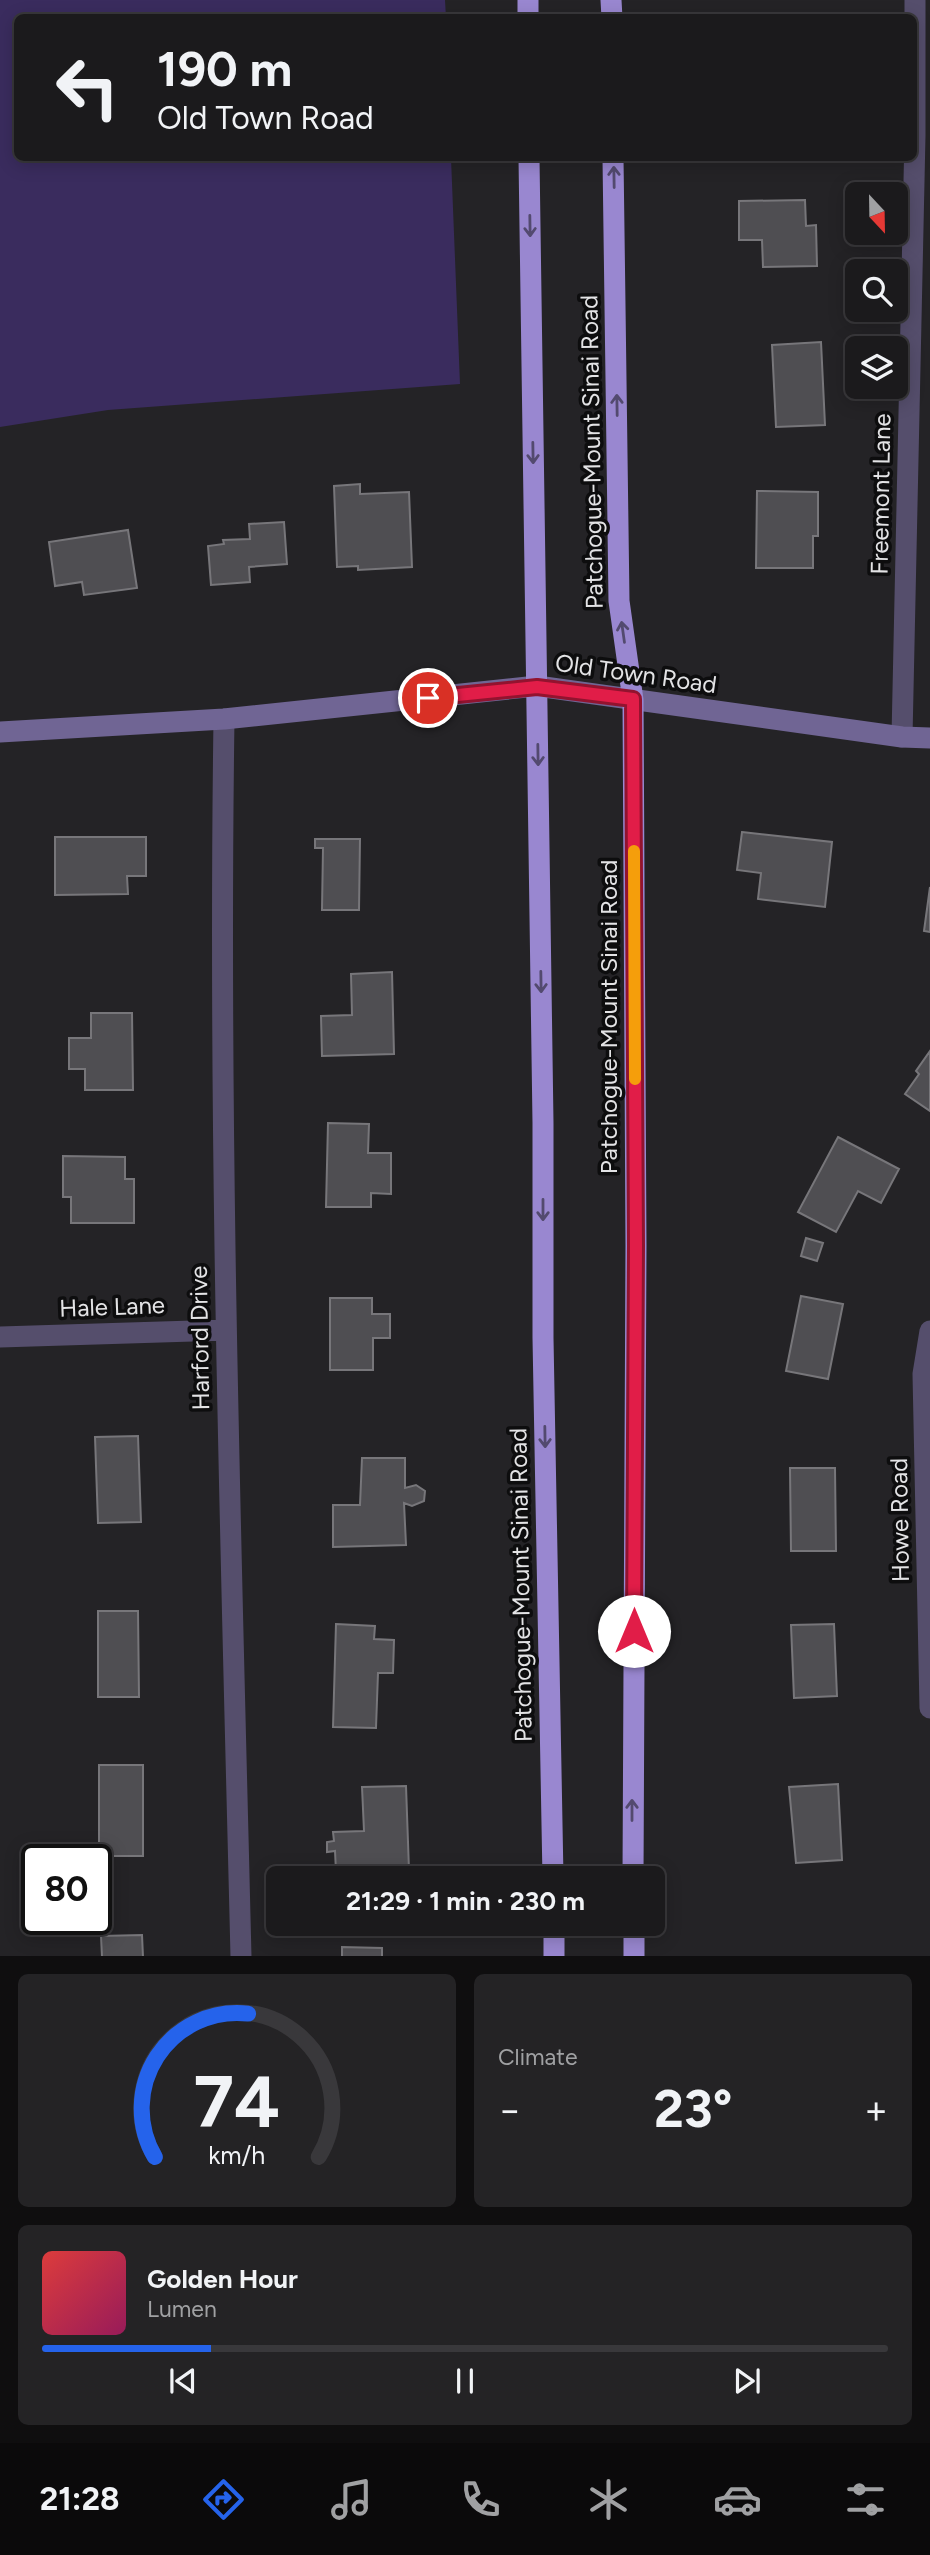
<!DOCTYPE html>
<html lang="en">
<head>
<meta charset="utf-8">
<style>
	body { margin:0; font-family:Figtree,sans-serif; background:#242325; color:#f1f3f6; height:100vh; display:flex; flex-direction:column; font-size:26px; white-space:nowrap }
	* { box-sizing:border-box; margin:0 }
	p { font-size:23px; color:#a0a1a3 }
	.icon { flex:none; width:38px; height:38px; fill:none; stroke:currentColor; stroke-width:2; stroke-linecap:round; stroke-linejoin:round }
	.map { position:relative; height:1956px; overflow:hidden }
	.details { display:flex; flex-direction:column; gap:18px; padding:18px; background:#0f0e0f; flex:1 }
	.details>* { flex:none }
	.hud { position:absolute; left:14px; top:14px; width:903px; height:147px; border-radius:10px; box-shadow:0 4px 18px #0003,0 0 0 2px #39383b; background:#1b1a1c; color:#f1f3f6; overflow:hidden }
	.needle { width:46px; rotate:158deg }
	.tools { position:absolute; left:845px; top:182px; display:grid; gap:14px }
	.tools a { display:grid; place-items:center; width:63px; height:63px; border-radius:10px; background:#1b1a1c; box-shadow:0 4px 18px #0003,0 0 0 2px #39383b; font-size:35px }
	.speed { position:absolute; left:21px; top:1844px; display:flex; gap:14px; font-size:35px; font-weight:700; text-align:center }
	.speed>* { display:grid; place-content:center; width:91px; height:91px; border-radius:50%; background:#1b1a1c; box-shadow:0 4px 18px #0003,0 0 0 2px #39383b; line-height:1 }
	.speed .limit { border:4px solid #111; border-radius:10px; background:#fff; color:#111 }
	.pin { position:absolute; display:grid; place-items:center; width:60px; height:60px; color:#fff; margin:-30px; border:4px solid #fff; border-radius:50%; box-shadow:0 2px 7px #0007 }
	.me { position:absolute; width:77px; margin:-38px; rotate:0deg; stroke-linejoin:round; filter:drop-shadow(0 0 5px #0008) }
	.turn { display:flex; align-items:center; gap:24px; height:147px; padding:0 28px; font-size:32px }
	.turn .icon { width:91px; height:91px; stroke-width:2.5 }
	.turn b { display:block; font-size:49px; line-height:60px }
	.big { font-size:52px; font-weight:700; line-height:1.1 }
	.details .widget { flex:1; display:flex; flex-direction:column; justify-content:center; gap:10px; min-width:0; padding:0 24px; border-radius:10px; background:#242325 }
	.details .dial { align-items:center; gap:0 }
	.dial svg { height:182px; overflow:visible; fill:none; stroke:#39383b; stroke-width:7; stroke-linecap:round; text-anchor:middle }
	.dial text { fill:#f1f3f6; stroke:none }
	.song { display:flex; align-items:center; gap:21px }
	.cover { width:84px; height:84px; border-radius:10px; background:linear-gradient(135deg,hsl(0 70% 55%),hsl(330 70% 35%)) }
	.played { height:7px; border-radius:4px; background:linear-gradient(90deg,#2563eb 20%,#39383b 20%) }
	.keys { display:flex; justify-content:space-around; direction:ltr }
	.heat { display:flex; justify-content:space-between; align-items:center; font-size:38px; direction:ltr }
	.details .tiles { flex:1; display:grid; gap:18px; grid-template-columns:1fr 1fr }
	.widget:last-child { grid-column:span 2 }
	.trip { position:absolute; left:266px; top:1866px; width:399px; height:70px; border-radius:10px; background:#1b1a1c; box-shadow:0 4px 18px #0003,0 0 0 2px #39383b; font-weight:700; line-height:70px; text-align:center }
	.tab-bar { display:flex; height:112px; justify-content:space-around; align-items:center; background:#0b0a0b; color:#a0a1a3 }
	.tab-bar .icon { width:49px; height:49px }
	.tab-bar .active { color:#2563eb }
	.tab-bar b { font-size:32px; color:#f1f3f6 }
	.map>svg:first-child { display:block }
</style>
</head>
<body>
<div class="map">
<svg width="930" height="1957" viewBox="0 0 930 1957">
	<rect width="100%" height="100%" fill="#242326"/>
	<path fill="#3a2c5e" d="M0,0H445L446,18H18V158H451L460,384L108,410L0,427Z"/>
	<path fill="#4f4e52" stroke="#77767a" stroke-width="2" d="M805,200L806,226L816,225L817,266L763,267L762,240H739V201Z
		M821,342L825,425L776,427L772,345Z
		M360,484V494L409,492L412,567L358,570V566L337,567L334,486Z
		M757,491L818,492V536H813V568H756Z
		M284,522L287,564L249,567L250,582L211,585L208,546L224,544L223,540L250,539L249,524Z
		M128,530L137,588L84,595L82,582L55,586L49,542Z
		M742,832L832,842L825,907L758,899L761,873L737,870Z
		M55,837H146V876H127L128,894L55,895Z
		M315,839H360L359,910H322L323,848H315Z
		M930,887V932L924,931Z
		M392,972L394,1054L322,1056L321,1016L352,1015L351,974Z
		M91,1013H132L133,1090H85V1069H69V1038H91Z
		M930,1051V1111L905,1094L919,1074L916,1071Z
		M328,1123L369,1124L368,1153H391V1194L371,1193V1207H326Z
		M838,1137L899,1169L881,1203L858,1191L836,1232L798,1212Z
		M63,1156L125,1157V1179H134V1223H71V1197H63Z
		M806,1238L823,1243L817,1261L801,1256Z
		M801,1296L843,1304L828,1379L786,1371Z
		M330,1298H372V1314H390V1338H373V1370H330Z
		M138,1436L141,1522L98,1523L95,1437Z
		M362,1458H405V1488L416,1485L425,1491L424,1501L412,1506L404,1503L406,1545L333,1547V1505H360Z
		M790,1468H835L836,1551H791Z
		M98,1611H138L139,1697H98Z
		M336,1624L375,1626L374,1639L394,1640L393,1673H378L376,1728L333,1727Z
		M834,1624L837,1696L794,1698L791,1625Z
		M99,1765H143V1856H99Z
		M838,1784L842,1860L796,1863L789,1787Z
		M406,1786L409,1870L336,1872L335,1851L327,1852V1842L334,1841L333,1832L364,1831L362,1787Z
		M142,1935L143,1957H102L101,1936Z
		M342,1947L382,1948V1957H342Z"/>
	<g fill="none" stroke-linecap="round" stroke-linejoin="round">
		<path stroke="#554e6c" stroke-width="21" d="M224,719C218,1132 231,1544 241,1957
			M902,737L915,135V0
			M930,1331L923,1374L930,1708
			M0,1337L225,1330"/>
		<path stroke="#706594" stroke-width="21" d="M0,732L224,719L537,686L902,737L930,738"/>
		<path stroke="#9987d0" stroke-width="21" d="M528,0V18
			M611,0L612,18
			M529,158L543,1123V1338L553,1878
			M613,158L619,601L633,700L636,1245L633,1878
			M554,1923V1957
			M634,1923V1957"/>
	</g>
	<defs><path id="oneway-shaft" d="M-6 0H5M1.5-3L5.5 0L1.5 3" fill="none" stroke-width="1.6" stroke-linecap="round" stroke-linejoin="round" transform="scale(1.75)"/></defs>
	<g stroke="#534a6f">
		<use href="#oneway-shaft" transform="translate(614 177) rotate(-91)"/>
		<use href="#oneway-shaft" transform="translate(530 226) rotate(89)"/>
		<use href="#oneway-shaft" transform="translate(617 405) rotate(-91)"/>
		<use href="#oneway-shaft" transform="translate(533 453) rotate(89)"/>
		<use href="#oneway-shaft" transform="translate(623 632) rotate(-98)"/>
		<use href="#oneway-shaft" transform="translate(538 755) rotate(89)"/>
		<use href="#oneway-shaft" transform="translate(541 982) rotate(89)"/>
		<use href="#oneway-shaft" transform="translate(543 1210) rotate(90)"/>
		<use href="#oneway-shaft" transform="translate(545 1437) rotate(89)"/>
		<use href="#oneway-shaft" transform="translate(632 1810) rotate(-90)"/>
	</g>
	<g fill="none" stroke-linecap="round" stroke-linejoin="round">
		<defs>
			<path id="route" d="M428,698L537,687L633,699L636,1245L634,1631"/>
		</defs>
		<use href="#route" stroke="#92132f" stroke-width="18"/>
		<use href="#route" stroke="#e11d48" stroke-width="12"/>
		<path stroke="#f59e0b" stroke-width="12" d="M634,851L635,1079"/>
	</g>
	<g text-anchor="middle" stroke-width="7" stroke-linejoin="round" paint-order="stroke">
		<g font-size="24" fill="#e3e3e5" stroke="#0d0d0e">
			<text transform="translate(592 452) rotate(-91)" y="8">Patchogue-Mount Sinai Road</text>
			<text transform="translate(881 494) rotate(-89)" y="8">Freemont Lane</text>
			<text transform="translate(636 674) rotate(8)" y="8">Old Town Road</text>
			<text transform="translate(609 1017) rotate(-90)" y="8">Patchogue-Mount Sinai Road</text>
			<text transform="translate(112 1307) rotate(-2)" y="8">Hale Lane</text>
			<text transform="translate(200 1338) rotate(-91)" y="8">Harford Drive</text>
			<text transform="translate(900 1520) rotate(-91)" y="8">Howe Road</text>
			<text transform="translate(521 1585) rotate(-91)" y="8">Patchogue-Mount Sinai Road</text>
		</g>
	</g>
</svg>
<div class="tools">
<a><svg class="needle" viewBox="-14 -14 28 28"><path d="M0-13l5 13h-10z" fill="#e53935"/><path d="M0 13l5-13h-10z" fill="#a0a1a3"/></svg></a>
<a><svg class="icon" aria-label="search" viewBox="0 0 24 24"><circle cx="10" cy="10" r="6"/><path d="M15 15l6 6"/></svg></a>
<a><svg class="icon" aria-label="layers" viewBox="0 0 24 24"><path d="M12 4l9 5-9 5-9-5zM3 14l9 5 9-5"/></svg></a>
</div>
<div class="speed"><div class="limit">80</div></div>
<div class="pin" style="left:428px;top:698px;background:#d93025"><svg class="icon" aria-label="arrive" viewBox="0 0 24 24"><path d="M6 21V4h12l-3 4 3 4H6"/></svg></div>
<svg class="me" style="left:634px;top:1631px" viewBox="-20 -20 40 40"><circle r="19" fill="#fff"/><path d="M0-13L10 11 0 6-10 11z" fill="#e11d48"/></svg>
<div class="trip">21:29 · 1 min · 230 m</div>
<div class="hud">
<div class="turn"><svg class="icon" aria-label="left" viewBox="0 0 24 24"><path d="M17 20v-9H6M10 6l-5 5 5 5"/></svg><div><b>190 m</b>Old Town Road</div></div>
</div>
</div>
<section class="details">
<div class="tiles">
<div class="widget dial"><svg viewBox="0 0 100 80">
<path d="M14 69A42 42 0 1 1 86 69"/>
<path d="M14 69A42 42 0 0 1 55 6" stroke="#2563eb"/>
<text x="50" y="56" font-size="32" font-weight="700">74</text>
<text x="50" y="72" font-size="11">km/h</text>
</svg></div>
<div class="widget"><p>Climate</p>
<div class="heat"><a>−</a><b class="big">23°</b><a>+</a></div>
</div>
<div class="widget">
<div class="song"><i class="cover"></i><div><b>Golden Hour</b><p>Lumen</p></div></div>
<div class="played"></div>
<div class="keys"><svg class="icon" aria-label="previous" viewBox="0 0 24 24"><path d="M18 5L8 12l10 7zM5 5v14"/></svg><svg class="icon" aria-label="pause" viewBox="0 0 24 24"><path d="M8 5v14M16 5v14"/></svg><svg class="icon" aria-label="next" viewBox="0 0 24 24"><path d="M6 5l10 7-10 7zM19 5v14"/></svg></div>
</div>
</div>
</section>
<nav class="tab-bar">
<b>21:28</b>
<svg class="icon active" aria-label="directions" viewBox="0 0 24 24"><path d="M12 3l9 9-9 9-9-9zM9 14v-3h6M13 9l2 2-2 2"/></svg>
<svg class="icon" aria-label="music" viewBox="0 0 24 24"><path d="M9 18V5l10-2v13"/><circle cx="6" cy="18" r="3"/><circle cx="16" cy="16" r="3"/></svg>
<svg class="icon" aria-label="phone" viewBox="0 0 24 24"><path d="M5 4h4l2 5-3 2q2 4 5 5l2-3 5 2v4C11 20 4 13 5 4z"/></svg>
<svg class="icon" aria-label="climate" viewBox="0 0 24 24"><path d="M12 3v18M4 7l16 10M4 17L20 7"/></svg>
<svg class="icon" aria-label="car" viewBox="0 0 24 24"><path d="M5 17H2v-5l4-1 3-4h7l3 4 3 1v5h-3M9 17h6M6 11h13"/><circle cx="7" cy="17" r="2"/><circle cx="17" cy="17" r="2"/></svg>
<svg class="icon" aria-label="filters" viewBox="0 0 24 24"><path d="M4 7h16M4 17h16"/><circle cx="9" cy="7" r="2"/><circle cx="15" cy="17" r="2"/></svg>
</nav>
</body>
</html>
